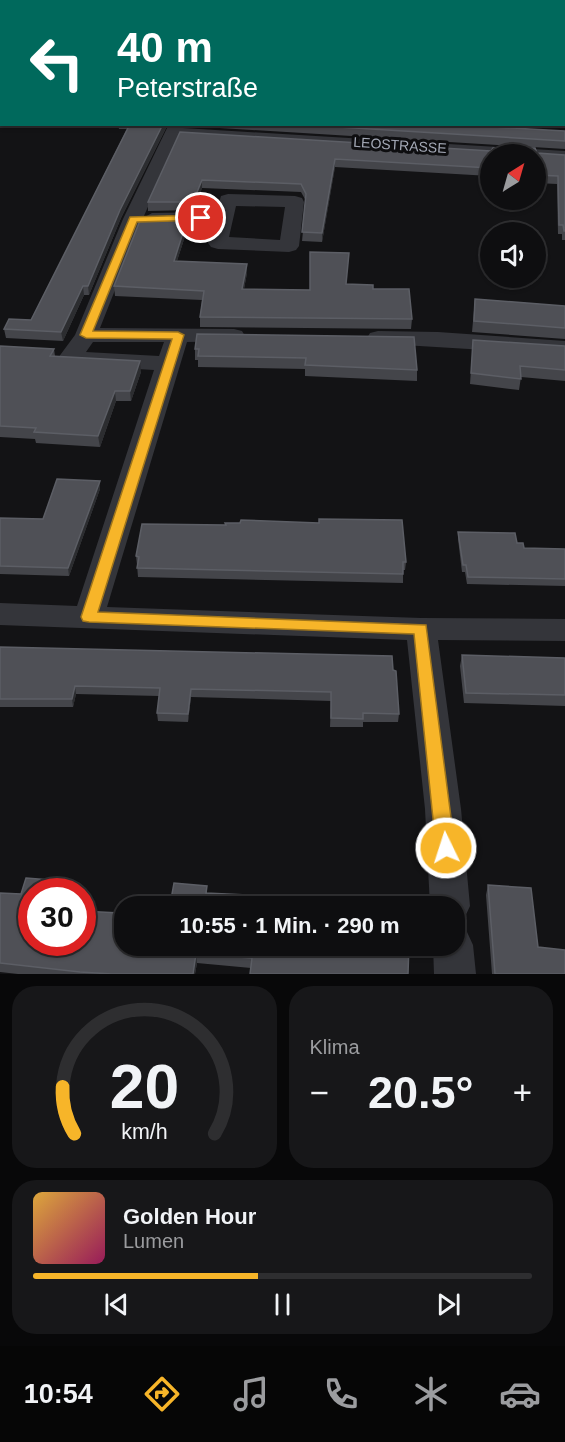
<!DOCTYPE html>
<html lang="de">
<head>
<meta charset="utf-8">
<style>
	body { margin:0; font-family:Arial,sans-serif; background:#171719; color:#f1f3f6; height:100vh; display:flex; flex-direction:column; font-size:22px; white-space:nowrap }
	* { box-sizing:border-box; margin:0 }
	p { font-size:20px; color:#9b9c9f }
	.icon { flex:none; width:33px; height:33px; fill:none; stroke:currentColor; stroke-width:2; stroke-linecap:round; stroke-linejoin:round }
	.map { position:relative; height:974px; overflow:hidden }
	.drawer { display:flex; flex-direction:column; gap:12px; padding:12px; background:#080809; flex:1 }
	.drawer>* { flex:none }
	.top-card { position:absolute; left:0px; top:0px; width:566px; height:126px; box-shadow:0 2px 4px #0004,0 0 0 2px #2e2e30; background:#00695c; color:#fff; overflow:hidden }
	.needle { width:39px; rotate:37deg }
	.fabs { position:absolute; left:480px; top:144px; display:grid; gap:12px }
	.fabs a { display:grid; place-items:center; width:66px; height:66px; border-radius:50%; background:#0e0e10; box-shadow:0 2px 4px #0004,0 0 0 2px #2e2e30; font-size:30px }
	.speed { position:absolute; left:18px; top:878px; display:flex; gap:12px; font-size:30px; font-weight:700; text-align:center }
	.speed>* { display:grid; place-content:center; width:78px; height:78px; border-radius:50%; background:#0e0e10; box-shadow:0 2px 4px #0004,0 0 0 2px #2e2e30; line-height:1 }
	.speed .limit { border:9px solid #d22; background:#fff; color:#111 }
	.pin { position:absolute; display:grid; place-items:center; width:51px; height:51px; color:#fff; margin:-26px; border:3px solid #fff; border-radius:50%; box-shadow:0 2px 6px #0007 }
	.me { position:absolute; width:66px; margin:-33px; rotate:356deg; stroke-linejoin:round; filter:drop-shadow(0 0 4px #0008) }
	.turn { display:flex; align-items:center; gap:21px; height:126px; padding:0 18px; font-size:27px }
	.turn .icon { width:78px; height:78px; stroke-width:2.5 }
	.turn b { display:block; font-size:42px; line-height:51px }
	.big { font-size:45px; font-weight:700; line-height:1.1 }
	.drawer .card { flex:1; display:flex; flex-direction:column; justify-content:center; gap:9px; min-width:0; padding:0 21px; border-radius:24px; background:#171719 }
	.drawer .dial { align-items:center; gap:0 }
	.dial svg { height:156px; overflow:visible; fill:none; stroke:#2e2e30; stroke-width:7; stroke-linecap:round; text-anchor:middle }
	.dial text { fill:#f1f3f6; stroke:none }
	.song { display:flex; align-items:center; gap:18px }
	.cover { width:72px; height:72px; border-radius:9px; background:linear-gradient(135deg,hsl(40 70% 55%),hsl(330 70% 35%)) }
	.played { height:6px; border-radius:3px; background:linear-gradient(90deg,#f7b529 45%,#2e2e30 45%) }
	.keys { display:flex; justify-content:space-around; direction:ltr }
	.heat { display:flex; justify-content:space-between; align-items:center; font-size:33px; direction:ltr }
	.drawer .tiles { flex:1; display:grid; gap:12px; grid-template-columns:1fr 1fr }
	.card:last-child { grid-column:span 2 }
	.trip { position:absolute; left:114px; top:896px; width:351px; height:60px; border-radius:24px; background:#0e0e10; box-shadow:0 2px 4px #0004,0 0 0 2px #2e2e30; font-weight:700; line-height:60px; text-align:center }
	.tab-bar { display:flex; height:96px; justify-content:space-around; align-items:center; background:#060606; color:#9b9c9f }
	.tab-bar .icon { width:42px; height:42px }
	.tab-bar .active { color:#f7b529 }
	.tab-bar b { font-size:27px; color:#f1f3f6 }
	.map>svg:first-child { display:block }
</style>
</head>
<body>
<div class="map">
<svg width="565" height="974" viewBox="0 0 565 974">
	<rect width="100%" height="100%" fill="#131315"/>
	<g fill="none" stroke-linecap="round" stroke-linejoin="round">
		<path fill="#34353a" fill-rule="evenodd" d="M169,124H185L183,128L565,151V161L536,159V154H490V157L179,137L143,218L152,213L216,212L221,196L228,194L295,196L302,198L304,202L299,246L296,250L289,252L218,249L211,247L208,243L213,224L152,225L145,223L143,219L100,328L234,329L242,331L245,336L242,341L187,342L107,607L421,618L565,619V641L438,640L461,809L470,906L464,919L454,922V906H430L425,809L407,640L0,625V603L77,606L154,370L70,365L62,363L58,358L75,335L123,219ZM236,206L285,207L280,240L229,237ZM93,342H164L159,356L86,352Z
			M378,331L438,332L565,341V355L370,343L367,338L370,333Z
			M454,927L467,932L473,945L476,974H434L433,945H454Z"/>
	</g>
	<path fill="#44454a" d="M564,32H565V64H564L565,83H564Z
		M118,124H168L121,218L89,295H84L63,341L6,338L4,329L31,320L127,129H119Z
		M186,124H493V127L565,131V149L187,126Z
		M180,132L565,155V240H562V234H558L557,184L536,183V154H490V176L335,167L322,242L302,241L306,201L301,192L202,188L194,210L148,211V202Z
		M188,217V227L177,261L247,273L244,289L310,290L346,284L373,289L412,319L411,329L200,327V317L202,300L115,296L114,286Z
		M475,299L565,306V339L472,332Z
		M197,334L417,370V381L305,376V369L198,367V360H195V349Z
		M473,340L565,346V381L521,377L519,390L470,384Z
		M0,346L54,349L55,356L141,372L131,401H116L100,447L36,443L35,439L0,437Z
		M100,481V489L69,576L0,574V518L43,519Z
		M458,532L517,543L524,548L565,549V586L467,584L465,572H462L458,539Z
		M136,556L406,562L405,570H403V583L138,577L137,565Z
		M0,647L393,670L399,714L398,722H363V727H330L331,701L191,697L188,722L158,721L157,713L159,696L76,694L73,707H0Z
		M462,655L565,658V706L464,703L460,666Z
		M26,878L62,881L64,890L32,891V942H82V911L120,913L123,901L170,905L174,883L207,886V893L247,895V906H124V945H409L408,974H250L251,968L197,963L195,974H18L0,972V893L21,894Z
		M488,885L538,947L565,974H492L486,895Z"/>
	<path fill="#2c2d30" d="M163,124H168L121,218L89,295L88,286L120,210Z
		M335,159V167L322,242V233Z
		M202,180V188L194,210L193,202Z
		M188,217V227L174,270V261Z
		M247,264V273L242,299V289Z
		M83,286L84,295L63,341L61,332Z
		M140,361L141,372L131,401L130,391Z
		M115,391L116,401L100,447L98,436Z
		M100,481V489L69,576L68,568Z
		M75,686L76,694L73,707L72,699Z
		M191,689V697L188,722V714Z
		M62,881L64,890L59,891Z
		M196,954L197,963L195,974H193Z"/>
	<path fill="#4f5056" stroke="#5c5e65" stroke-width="1.5" d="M0,0H279L278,2H2V24L1,22L0,23Z
		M378,0H453V2H377Z
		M564,32H565V57L564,58Z
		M0,33H2V52L0,51Z
		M130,124H163L120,210L88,286H83L61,332L4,329L9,319L31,320Z
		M289,124H493V127L565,131V141Z
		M180,132L491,151L493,148H535L537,153L565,155V231H564L563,225H559L558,176L536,175V154H490V168L335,159L322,233L302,232L306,194L301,184L202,180L193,202H148Z
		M188,217L174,261L247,264L242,289L310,290V252L349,253L346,284L373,285V289H409L412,319L200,317L204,291L114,286L141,218Z
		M475,299L565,306V328L474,321Z
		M197,334L414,337L417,370L305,365L306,358L198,356L199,349H195Z
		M473,340L565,346V370L520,366L521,379L471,373Z
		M0,346L54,349L50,356L140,361L130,391H115L98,436L34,432L36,428L0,426Z
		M57,479L100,481L68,568L0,566V518L43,519Z
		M319,519L402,520L406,562H403V574L137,568L139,557L136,556L142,524L226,525L225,523H240L241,520L319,523Z
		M458,532L515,533L517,543H523L524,548L565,549V579L468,577L466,565H463Z
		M0,647L392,656L393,670L396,671L399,714L363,713V719L331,718V692L191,689L188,714L157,713L160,688L75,686L72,699H0Z
		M462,655L565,658V695L466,693Z
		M26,878L62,881L59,891H32V942H82V911L120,913L123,901L170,905L174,883L207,886L206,893L247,895L245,906H124V945H409L408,974H250L252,958L196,954L193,974H112L80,972L0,963V893L21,894Z
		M488,885L531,888L538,947L565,950V974H495Z
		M334,904L362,906H333Z"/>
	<path fill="#f7b529" stroke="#a1761b" stroke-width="1.5" d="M201,215L206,218L205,220L137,222L93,331L178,332L184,335L98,612L426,625L455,848L452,853L446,856L439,853L436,848L414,634L89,622L83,621L81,617L172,339L86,338L80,335L130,217Z"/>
	<g text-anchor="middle" stroke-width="6" stroke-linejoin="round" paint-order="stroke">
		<g font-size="14" fill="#a4a9b6" stroke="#0e0e10">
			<text transform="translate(400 145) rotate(4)" y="5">LEOSTRASSE</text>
		</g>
	</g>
</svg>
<div class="fabs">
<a><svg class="needle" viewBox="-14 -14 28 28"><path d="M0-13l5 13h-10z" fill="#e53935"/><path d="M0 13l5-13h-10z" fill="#9b9c9f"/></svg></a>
<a><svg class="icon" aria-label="sound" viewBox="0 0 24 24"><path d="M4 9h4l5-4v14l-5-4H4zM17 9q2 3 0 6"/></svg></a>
</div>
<div class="speed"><div class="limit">30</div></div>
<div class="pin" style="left:201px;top:218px;background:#d93025"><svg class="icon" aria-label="arrive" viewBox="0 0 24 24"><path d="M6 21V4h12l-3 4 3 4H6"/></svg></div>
<svg class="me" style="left:446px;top:848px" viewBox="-20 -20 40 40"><circle r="17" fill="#f7b529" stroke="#fff" stroke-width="3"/><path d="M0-11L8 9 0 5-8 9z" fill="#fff"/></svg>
<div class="trip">10:55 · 1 Min. · 290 m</div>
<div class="top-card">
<div class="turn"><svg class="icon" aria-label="left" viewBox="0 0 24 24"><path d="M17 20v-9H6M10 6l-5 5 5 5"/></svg><div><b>40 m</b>Peterstraße</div></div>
</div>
</div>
<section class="drawer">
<div class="tiles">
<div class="card dial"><svg viewBox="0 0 100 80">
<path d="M14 69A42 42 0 1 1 86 69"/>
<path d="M14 69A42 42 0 0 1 8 45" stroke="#f7b529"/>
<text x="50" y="56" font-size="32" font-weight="700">20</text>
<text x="50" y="72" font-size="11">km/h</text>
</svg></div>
<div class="card"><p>Klima</p>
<div class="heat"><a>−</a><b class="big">20.5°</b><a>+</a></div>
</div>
<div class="card">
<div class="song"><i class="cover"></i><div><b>Golden Hour</b><p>Lumen</p></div></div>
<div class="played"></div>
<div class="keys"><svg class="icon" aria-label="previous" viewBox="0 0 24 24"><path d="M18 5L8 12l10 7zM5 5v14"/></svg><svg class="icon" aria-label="pause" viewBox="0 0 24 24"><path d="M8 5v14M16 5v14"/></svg><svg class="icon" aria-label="next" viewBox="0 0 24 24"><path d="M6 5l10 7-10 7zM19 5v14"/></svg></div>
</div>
</div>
</section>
<nav class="tab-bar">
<b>10:54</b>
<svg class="icon active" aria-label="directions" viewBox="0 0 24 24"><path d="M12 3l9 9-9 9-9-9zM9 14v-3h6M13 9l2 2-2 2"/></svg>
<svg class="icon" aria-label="music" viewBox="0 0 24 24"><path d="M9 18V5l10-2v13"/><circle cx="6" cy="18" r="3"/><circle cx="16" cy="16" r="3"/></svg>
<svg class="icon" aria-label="phone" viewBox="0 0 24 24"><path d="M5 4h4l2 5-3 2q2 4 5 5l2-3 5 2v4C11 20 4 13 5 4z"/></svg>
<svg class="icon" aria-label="climate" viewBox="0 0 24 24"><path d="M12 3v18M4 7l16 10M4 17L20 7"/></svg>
<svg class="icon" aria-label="car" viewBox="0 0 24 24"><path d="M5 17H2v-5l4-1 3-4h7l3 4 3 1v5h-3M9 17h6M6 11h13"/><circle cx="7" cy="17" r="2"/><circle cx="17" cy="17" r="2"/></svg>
</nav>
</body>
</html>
